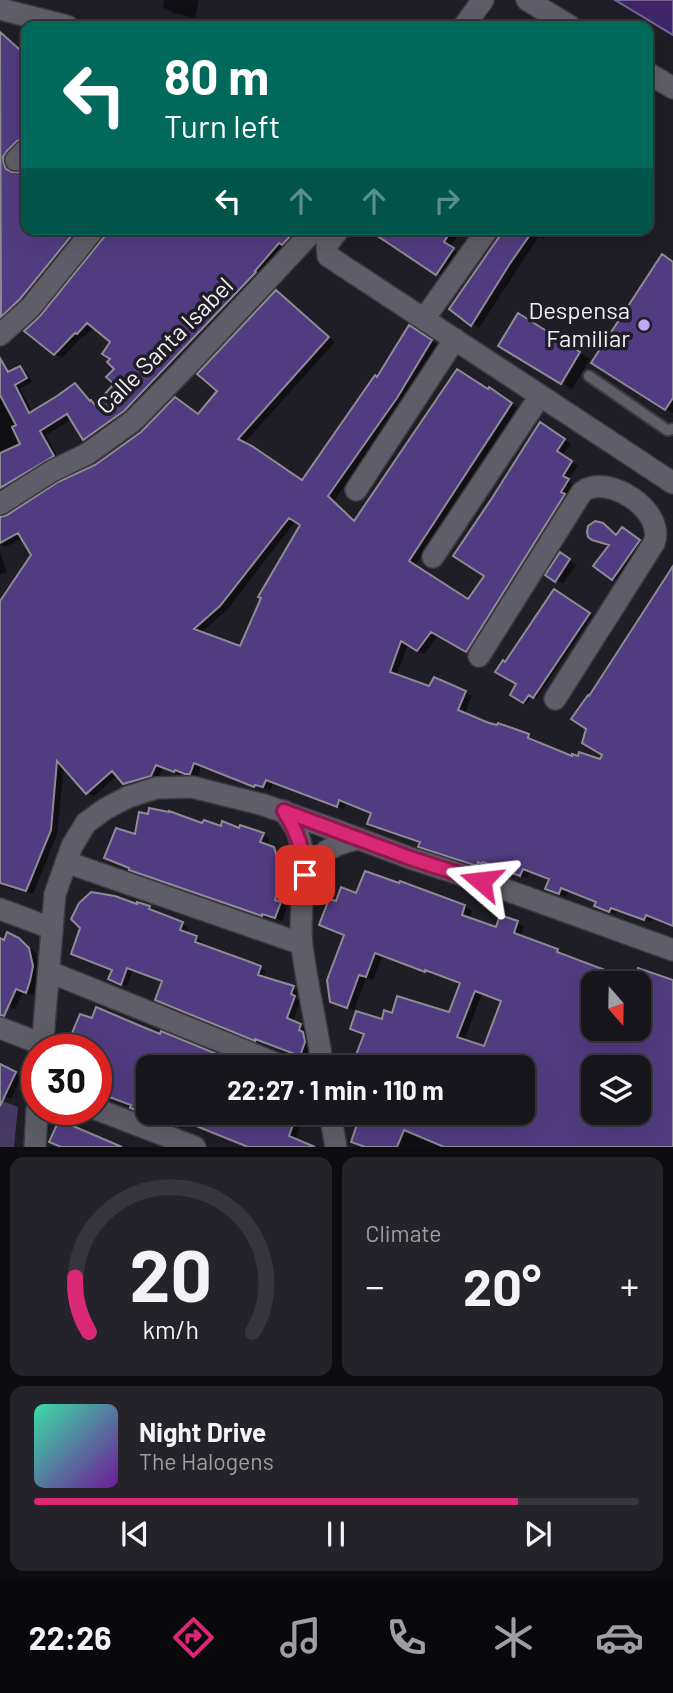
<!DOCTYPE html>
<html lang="en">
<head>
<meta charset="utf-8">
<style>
	body { margin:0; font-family:Barlow,sans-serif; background:#242329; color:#f1f3f6; height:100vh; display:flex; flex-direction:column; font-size:26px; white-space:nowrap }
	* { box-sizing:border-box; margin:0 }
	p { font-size:23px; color:#9e9fa3 }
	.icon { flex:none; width:38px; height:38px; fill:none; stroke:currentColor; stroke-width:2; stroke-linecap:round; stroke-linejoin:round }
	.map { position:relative; height:1147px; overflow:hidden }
	.drawer { display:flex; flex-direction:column; gap:10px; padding:10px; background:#0d0c0f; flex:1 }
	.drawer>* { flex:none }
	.top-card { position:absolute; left:21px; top:21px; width:632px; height:214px; border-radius:14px; box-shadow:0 7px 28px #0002,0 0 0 2px #36353b; background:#00695c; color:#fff; overflow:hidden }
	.needle { width:46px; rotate:160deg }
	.controls { position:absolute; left:581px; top:971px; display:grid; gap:14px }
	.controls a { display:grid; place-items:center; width:70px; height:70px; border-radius:14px; background:#17161c; box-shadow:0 7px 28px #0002,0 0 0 2px #36353b; font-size:35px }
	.speed { position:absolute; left:21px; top:1034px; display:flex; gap:14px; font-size:35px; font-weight:700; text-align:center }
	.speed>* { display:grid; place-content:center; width:91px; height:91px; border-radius:50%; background:#17161c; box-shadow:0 7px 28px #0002,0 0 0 2px #36353b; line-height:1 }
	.speed .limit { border:10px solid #d22; background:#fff; color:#111 }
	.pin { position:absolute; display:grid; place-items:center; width:60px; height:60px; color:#fff; margin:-30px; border-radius:14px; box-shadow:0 4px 10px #0006 }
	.me { position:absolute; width:77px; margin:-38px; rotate:287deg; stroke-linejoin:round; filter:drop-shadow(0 0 5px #0008) }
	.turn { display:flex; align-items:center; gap:24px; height:147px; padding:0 28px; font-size:32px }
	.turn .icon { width:91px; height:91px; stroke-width:2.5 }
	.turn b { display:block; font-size:49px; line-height:60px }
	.lanes { display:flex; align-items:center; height:66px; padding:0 28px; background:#0003; justify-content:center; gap:35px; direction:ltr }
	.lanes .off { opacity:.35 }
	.big { font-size:52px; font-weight:700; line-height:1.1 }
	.drawer .widget { flex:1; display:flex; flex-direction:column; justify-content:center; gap:10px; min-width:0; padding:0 24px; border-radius:14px; background:#242329 }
	.drawer .dial { align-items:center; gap:0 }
	.dial svg { height:182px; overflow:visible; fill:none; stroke:#36353b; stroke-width:7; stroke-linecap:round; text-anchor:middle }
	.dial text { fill:#f1f3f6; stroke:none }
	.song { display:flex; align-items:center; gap:21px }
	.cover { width:84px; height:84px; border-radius:10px; background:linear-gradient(135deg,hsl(160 70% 55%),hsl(280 70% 35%)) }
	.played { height:7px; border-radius:4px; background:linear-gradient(90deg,#db2777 80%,#36353b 80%) }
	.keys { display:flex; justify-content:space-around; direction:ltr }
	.heat { display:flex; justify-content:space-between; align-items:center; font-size:38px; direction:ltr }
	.drawer .tiles { flex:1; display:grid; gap:10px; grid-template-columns:1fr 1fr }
	.widget:last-child { grid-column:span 2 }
	.trip { position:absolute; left:136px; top:1055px; width:399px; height:70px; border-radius:14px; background:#17161c; box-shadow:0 7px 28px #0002,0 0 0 2px #36353b; font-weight:700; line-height:70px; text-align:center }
	.tabs { display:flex; height:112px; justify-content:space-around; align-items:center; background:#09090b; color:#9e9fa3 }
	.tabs .icon { width:49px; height:49px }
	.tabs .on { color:#db2777 }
	.tabs b { font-size:32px; color:#f1f3f6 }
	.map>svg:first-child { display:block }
</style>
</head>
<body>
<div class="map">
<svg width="673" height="1147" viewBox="0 0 673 1147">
	<rect width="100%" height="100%" fill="#1f1d25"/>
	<path fill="#463a65" d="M0,1100L18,1107L14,1147H0Z"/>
	<path fill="#3e2669" stroke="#746393" stroke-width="2" d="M615,0H673V35Z"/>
	<path fill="#0007" fill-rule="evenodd" d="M164,0H199L195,18L174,13L163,7Z
		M2,35L20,50L24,44L26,46V143L10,162V169L13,174H21L26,169V229H87L0,327V38Z
		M109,229H308L131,414L91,443L85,439L72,419L46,435L59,460L0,496V378L20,368L26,372L32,382L20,389L33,413L75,385L82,389L97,406L117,384V369L112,359V342L94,327L84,337L83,336L62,358L55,354L41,317L106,238Z
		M375,229H461L450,248L460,254L444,277L374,231Z
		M502,229H549L543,239L539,236L479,328L451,309L500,237Z
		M673,263V413L594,363Z
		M276,292L283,296L335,342L244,443L303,482L378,379L410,327L438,345L403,402L334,501L356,522L490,389L518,408L415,566L469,601L486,576L547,428L571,444L562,456L578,466L568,481L575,485L473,655L439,634L424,654L408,644L396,676L430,689L435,679L472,696L464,715L488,724L528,736L535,739L534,743L573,758L601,761L604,755L588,728L589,698L673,568V926L653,918L651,922L618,910L616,914L603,909L598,902L569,891L566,897L554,892L550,879L530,872L527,878L490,865L489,866L485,865L484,868L427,850L420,846L421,842L376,827L369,823L373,814L346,802L344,809L273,783L270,790L262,787L261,789L201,766L197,777L182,773L181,775L163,768L158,779L131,787L124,783L118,775L94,796L87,792L64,766L57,834L33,894L14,888V890L0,885V599L7,587L10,589L33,556L23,538L5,547L0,544V519L199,415L219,391ZM296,520L302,524L263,597L241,648L200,633L227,610Z
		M519,316L590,359L572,389L501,345Z
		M602,524L618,536L630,533L646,545L620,582L613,578L610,546L593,539Z
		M0,552L7,572L0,574Z
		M560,554L576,565L563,584L548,575Z
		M554,591L592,616L537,698L532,695L526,704L513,695L519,684L506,664Z
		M204,825L263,835L269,839L267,846L281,853L289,880L282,904L287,907L282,921L269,916L268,918L138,873L136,836Z
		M401,884L465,907L472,911L469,919L497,930L517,923L524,927L520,937L557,950L564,954L563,956L635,983L673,982V1147H364L353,1142L362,1113H523V1068L366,1035L352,1029L383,1021L393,1015L450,1014L462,984L382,957L373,980L366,978L354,1010L339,1005L346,935L338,904L358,895ZM593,984H639V1029H593ZM482,993L503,1001L485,1048L464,1041ZM593,1068H639V1113H593Z
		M149,908L155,911L154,913L188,927L186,934L202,941L201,946L260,968L266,971L263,978L299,991L296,998L300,1001L293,1022L306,1029L304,1034L309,1037L311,1046L306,1058L261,1041V1043L162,1003L164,982L133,970L127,986L116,982Z
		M8,934L26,944L36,953L39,970L37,986L33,995L23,992L15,1009L7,1005L0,1014V940L5,942Z
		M162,1033L246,1067L149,1068V1113H152L151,1116L138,1111L133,1105L103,1094L102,1097L96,1095V1050H61L64,1043L69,1045L161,1036Z
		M0,1062L6,1065L5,1068L21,1077L11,1099L0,1095Z
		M163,1113H305L295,1140L313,1147H249Z"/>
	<path fill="#523c81" stroke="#8d8b95" stroke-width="2" fill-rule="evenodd" d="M0,32L19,49L26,39V137L17,141L7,151L3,157L4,164L6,169L12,172H20L26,168V229H77L20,299L1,317Z
		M107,229H297L282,245L279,243L255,271L256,272L124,411L83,440L67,414L40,431L54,456L0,488V453L20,444L12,427L16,425L0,395V358L8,372L20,366L27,378L15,385L29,413L57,396L75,383L90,401L91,400L95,405L114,384L106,377L114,369L107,362L110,359L102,354L110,342L87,323L77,334L75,333L54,355L24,331L40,316L104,237Z
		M367,229H452L444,242L454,248L436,275Z
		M501,229H534L509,265L471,326L449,309L499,237Z
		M662,254L673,262V398L665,410L591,363Z
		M276,290L329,337L238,439L252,446L302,480L375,375L377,377L409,325L432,340L397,398L328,496L354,521L457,369L488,389L489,387L512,403L409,561L468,599L484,576L453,556L492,498L540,422L565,439L557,451L572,461L563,476L569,479L561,492L565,494L466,652L431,632L417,651L401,641L390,672L429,686L434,677L466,691L458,710L489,723L497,725L498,723L529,734L528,738L572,756V754L578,756L579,752L600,759L602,755L582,743L586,729L571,719L588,695L589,696L673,566V926L646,915L644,920L611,908L609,912L594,906L596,902L561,888L559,894L545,889L549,879L523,869L520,876L483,862L482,864L478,862L477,866L418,847L420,842L367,824L371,813L339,800L337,807L266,780L263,787L255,785L254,787L194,763L190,774H185L175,770L174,772L156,765L151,776L123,784L112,771L86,794L57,761L51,830L26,891L0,883V601L31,555L18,533L0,543V517L7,515L58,482L95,465L141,432L175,397L198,414L217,391L197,374ZM289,518L300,525L258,597L261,598L240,646L194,629L220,606Z
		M518,313L580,352L561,384L498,346Z
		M595,521L603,523L616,535L622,527L640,540L612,580L593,566L609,545L592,540L588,537L587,532L588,526Z
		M560,552L570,559L555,582L545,575Z
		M554,589L590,613L533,698L529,695L523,703L510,695L516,684L495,672L503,660L505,662Z
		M149,808L169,812V811L202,823L204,820L221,826L222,821L239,828L240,825L264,833L260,842L274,847L283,875L275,900L281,902L275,918L262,914V916L129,870V868L104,858L116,828L135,834L139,812L148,814Z
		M365,871L399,883L400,881L465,905L462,915L496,927L500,915L518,921L514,933L558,949L557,952L634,981L638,968L673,980V1147H444L404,1130L397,1147H365L351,1142L361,1113H523V1068H351L364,1034L350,1029L356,1011L382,1019L384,1010L392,1013L397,996L449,1012L460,983L425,970V972L375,953L366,977L359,975L347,1008L330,1002L327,980L344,935L319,925L329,899L336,901L341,887L356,893ZM593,984H639V1029H593ZM475,991L501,1001L484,1046L457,1037ZM593,1068H639V1113H593Z
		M91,892L115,896L137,904V902L150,906L149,909L183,922L180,930L197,936L195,942L261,966L258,975L294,986L291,994L295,996L287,1018L301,1024L299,1030L303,1032L305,1042L300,1056L255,1039V1041L155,1000L162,981L127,968L121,985L108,979L112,970L71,954L80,928L71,919L79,903Z
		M7,932L19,938L29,948L33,966L30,981L26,993L16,989L4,1016L0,1015V938L4,940Z
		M96,1007L143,1027L160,1034L161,1031L246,1066L245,1068H149V1102L144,1113L130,1108L131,1105L96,1092V1050H65L80,1014L92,1018Z
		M0,1064L16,1072L0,1106Z
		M164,1113H297L289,1136L315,1147H248Z
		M59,1120L122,1147H61L49,1142Z"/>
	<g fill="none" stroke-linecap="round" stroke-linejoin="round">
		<defs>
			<path id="lane" d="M589,376L667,430L673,429"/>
			<path id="street" d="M0,9L67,26
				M464,26L483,0
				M16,160L26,150
				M339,229L327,245L328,256L673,483
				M424,319L488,229
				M0,335L30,308L94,229
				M356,490L455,339
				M0,504L52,471L87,454L133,421L180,373L315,229
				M433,557L540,396
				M479,656L582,492C608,472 666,511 654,543L555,699
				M284,811C288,817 293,823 296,829C312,867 297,907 302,946C307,986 317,1027 323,1068
				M66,862L302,944
				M305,875C322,852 329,845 358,839
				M0,909L51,928
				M50,972L287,1068
				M0,1028L42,1044
				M42,1050L55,894L72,846L86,823L105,809L128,797L156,788L192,787L264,805L338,831L410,858L481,881L673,950
				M96,1109L195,1147
				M330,1113L336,1147
				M35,1147L37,1110"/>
			<path id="secondary" d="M527,0L570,26
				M648,73L673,88"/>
		</defs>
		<use href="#lane" stroke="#3c3a41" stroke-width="14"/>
		<use href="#street" stroke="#3c3a41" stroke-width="24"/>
		<use href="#secondary" stroke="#3c3a41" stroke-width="24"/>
		<use href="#lane" stroke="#5f5d67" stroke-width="10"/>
		<use href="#street" stroke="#5f5d67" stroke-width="21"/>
		<use href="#secondary" stroke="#5f5d67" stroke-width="21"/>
	</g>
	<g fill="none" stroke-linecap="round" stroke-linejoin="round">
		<defs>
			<path id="route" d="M305,875C302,848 299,834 284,811L410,858L481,881"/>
		</defs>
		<use href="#route" stroke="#8e194d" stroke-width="18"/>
		<use href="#route" stroke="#db2777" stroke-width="12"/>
	</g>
	<circle fill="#bda9f5" stroke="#1f1d25" stroke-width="2.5" cx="644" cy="325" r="7"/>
	<g text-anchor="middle" stroke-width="7" stroke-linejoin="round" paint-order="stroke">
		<g font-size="24" fill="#f1f0f6" stroke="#1f1d25" text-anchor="end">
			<text x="630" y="319">Despensa<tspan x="630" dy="28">Familiar</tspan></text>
		</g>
		<g font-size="24" fill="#f1f0f6" stroke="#1f1d25">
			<text transform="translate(165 346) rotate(-45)" y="8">Calle Santa Isabel</text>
		</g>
	</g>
</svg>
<div class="controls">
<a><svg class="needle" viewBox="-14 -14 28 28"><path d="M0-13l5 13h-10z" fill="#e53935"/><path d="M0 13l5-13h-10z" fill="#9e9fa3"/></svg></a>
<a><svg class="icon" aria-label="layers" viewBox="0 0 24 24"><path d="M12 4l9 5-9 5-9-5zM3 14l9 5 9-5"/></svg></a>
</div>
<div class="speed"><div class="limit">30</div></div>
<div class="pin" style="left:305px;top:875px;background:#d93025"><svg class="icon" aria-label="arrive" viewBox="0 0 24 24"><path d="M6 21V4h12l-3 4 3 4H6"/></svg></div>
<svg class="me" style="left:481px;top:881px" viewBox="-20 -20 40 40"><path d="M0-17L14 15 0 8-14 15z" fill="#db2777" stroke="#fff" stroke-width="4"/></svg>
<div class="trip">22:27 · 1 min · 110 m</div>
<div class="top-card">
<div class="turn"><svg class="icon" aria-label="left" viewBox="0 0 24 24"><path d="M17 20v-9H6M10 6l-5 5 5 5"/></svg><div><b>80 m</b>Turn left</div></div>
<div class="lanes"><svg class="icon" aria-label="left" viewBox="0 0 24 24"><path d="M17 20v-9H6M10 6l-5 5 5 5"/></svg><svg class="icon off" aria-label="ahead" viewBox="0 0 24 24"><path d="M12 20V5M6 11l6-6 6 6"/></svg><svg class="icon off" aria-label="ahead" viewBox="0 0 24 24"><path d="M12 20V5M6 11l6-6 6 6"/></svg><svg class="icon off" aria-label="right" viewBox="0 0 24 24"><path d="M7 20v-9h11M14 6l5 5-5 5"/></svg></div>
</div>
</div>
<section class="drawer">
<div class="tiles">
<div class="widget dial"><svg viewBox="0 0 100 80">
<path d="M14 69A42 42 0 1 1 86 69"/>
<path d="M14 69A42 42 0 0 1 8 45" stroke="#db2777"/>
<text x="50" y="56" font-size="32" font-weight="700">20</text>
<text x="50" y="72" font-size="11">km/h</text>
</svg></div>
<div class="widget"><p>Climate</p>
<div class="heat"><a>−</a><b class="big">20°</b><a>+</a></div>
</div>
<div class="widget">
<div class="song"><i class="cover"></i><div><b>Night Drive</b><p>The Halogens</p></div></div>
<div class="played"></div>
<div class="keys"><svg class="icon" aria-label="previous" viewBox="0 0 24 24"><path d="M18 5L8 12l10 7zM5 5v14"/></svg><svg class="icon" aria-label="pause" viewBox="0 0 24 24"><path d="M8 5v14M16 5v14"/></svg><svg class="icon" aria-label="next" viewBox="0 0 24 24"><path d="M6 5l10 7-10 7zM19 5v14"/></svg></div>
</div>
</div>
</section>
<nav class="tabs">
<b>22:26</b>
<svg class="icon on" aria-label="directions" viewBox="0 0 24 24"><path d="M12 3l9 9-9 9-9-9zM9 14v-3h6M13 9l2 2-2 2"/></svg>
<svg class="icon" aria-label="music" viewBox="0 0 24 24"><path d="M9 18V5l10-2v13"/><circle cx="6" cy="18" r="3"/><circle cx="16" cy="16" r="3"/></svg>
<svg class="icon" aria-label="phone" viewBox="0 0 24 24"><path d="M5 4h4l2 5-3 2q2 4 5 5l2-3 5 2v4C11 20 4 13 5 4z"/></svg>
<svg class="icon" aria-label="climate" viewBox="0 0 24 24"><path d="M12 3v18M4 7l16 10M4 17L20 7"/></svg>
<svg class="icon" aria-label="car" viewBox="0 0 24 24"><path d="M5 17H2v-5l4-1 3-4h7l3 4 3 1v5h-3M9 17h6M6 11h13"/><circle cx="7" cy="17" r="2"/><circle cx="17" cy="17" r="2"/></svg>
</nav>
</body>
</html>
